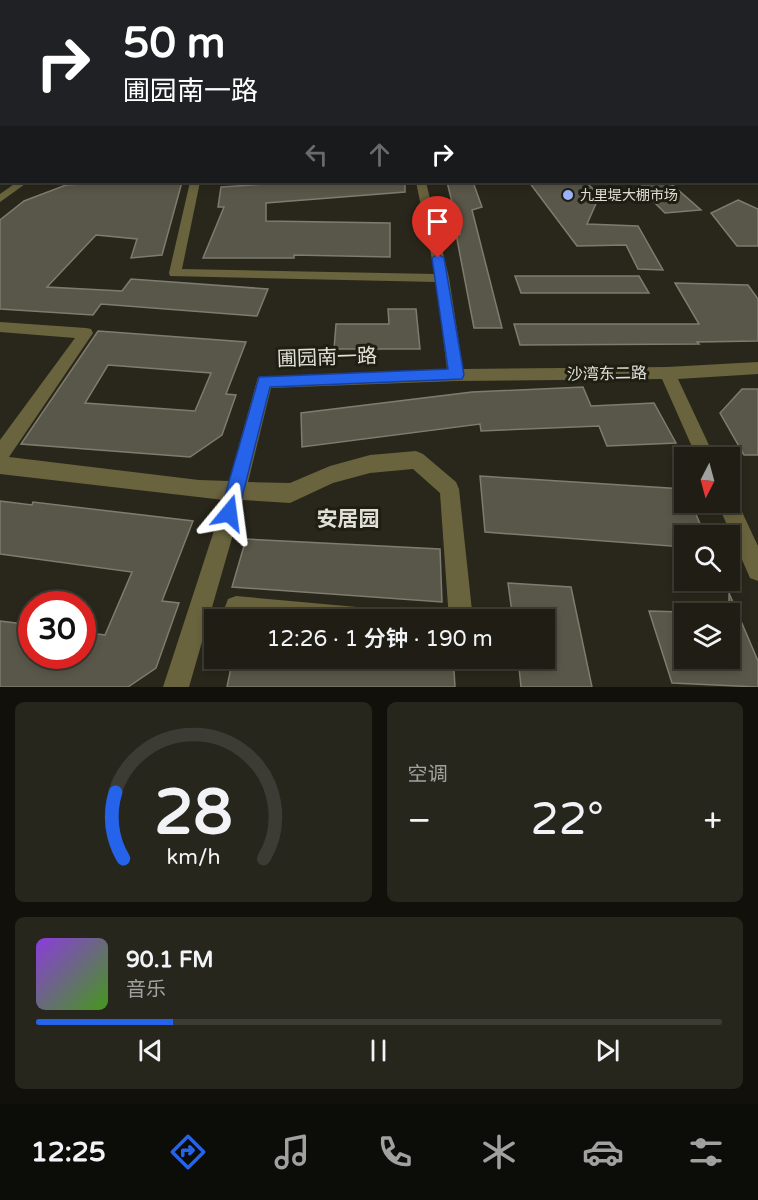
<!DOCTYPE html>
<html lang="zh">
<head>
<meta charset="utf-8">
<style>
	body { margin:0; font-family:"Varela Round","Noto Sans SC",sans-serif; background:#27261d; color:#f1f3f6; height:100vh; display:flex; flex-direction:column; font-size:22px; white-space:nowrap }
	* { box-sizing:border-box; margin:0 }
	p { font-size:20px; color:#a1a2a0 }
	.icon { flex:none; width:33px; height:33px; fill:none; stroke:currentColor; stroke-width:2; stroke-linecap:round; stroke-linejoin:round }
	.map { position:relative; height:687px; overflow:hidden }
	.side { display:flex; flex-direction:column; gap:15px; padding:15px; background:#11100b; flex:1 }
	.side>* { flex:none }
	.banner { position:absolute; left:0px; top:0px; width:759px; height:183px; box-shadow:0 3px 9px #0003,0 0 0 2px #3c3b34; background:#202124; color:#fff; overflow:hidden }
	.needle { width:39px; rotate:186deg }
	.fabs { position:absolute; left:674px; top:447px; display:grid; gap:12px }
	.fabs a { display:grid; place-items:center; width:66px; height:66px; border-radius:0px; background:#1f1d14; box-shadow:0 3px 9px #0003,0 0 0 2px #3c3b34; font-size:30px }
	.speed { position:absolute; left:18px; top:591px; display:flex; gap:12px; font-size:30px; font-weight:700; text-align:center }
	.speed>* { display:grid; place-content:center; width:78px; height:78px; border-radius:50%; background:#1f1d14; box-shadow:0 3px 9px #0003,0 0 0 2px #3c3b34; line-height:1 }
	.speed .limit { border:9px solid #d22; background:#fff; color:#111 }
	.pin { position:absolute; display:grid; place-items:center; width:51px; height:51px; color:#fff; margin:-62px -26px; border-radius:50% 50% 50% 0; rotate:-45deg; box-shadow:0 0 6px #0007 }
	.pin .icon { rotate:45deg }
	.me { position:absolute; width:66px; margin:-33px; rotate:16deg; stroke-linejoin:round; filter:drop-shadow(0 0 4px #0008) }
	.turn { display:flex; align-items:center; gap:21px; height:126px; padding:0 24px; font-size:27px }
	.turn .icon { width:78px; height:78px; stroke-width:2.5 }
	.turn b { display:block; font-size:42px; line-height:51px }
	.lanes { display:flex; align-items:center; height:57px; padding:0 24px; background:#0003; justify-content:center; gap:30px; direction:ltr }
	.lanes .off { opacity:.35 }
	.big { font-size:45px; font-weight:600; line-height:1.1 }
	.side .tile { flex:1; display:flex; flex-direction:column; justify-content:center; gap:9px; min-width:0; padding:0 21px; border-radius:9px; background:#27261d }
	.side .dial { align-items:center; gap:0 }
	.dial svg { height:156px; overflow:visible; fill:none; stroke:#3c3b34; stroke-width:7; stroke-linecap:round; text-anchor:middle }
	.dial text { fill:#f1f3f6; stroke:none }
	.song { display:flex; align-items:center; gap:18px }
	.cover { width:72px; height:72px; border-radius:9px; background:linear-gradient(135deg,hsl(270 70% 55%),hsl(100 70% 35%)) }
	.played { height:6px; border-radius:3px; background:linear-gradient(90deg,#2563eb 20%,#3c3b34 20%) }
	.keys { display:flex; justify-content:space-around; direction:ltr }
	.heat { display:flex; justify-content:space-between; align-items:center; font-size:33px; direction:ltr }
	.side .tiles { flex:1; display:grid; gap:15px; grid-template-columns:1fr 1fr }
	.tile:last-child { grid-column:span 2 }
	.trip { position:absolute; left:204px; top:609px; width:351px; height:60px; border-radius:0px; background:#1f1d14; box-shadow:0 3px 9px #0003,0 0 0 2px #3c3b34; font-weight:600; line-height:60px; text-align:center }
	.dock { display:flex; height:96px; justify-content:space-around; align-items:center; background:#0c0c08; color:#a1a2a0 }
	.dock .icon { width:42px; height:42px }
	.dock .on { color:#2563eb }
	.dock b { font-size:27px; color:#f1f3f6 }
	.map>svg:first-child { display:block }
</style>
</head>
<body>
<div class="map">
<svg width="758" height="687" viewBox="0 0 758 687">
	<rect width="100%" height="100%" fill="#29271b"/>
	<path fill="#595749" stroke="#7e7c6e" stroke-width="1.5" fill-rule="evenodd" d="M115,182H182L162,255L131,258L137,239L96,235L47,287L122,291L131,279L268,289L257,316L101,304L93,315L0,309V220L24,201L66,185Z
		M297,182H405V192L266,203V221L390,223V257L294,255V258H203L224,207H218L221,187Z
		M447,182H473L482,207L472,210L502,328H474L456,234H460Z
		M529,182H586L595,191L598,199L587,224L638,226L663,270L638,269L626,245L577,246Z
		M634,182H669L701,210L665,213Z
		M738,200L758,209V246H737L711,213Z
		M515,276H639L649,293H521Z
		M675,283L748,285L758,299V341L697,342L699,344L520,345L514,324H699Z
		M388,309H416L420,349H334L336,324H389Z
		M98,331L246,342L226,394L236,395L222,435L190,457L21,444ZM108,365L211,373L195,411L85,403Z
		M583,387L591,406L654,403L676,443L607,446L599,426L481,431L480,424L302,447L301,413L472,392Z
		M742,389H758V455H744L720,413Z
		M480,476L684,489V502H691L705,536H684V547L485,532Z
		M0,501L32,505L33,502L193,521L162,601L179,603L156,668L128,687H0V621L32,625V656H82V632L105,635L132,572L0,554Z
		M246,539L440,549L442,602L232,587Z
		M508,583L571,587L592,687H521L518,658H544V620H513Z
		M729,593L758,661V687L672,683L649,611L684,612V658H729Z
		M233,658H281L454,670L455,687H227Z"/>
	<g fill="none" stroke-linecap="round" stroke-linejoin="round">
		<path fill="#69643d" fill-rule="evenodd" d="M17,182H28L0,202V194Z
			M190,182H200L182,269L435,274L416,182H426L449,278L463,369L667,367L758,362V374L678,379L715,458H697L662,379L456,381L271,388L248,482L290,483L330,466L370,455L416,451L423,454L456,482L459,489L473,620H449L440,493L413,469L370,473L333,483L290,503L243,500L189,687H163L224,500L0,474V440L75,338L0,332V322L86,328L91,329L93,333L9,457L199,480L229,481L258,377L447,369L436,282L170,276L169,273Z
			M729,493L734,495L758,546V581L750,578L717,502H729Z
			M236,596L368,608L376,612L379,620L236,618L228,615L225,607L228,599Z"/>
	</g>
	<linearGradient id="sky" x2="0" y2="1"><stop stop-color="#17150f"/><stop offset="0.44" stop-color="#43474a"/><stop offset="1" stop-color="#43474a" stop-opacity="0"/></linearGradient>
	<rect width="758" height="170" fill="url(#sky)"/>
	<path fill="#2563eb" stroke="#184099" stroke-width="1.5" d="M438,254L444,258L464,375L462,379L270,387L238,513L235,519L229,522L222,519L220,513L259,377L448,369L432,258Z"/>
	<circle fill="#9db4fd" stroke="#1f1e12" stroke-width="2" cx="568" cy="195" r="6"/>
	<g text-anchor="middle" stroke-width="6" stroke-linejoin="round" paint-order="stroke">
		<g font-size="14" fill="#e1e0d8" stroke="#1f1e12" text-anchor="start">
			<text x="580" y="200">九里堤大棚市场</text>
		</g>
		<g font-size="16" fill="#e1e0d8" stroke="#1f1e12">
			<text transform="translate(607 373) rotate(-1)" y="6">沙湾东二路</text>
		</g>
		<g font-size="20" fill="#e1e0d8" stroke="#1f1e12">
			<text transform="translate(327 357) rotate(-2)" y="7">圃园南一路</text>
		</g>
		<g font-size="21" font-weight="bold" fill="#e1e0d8" stroke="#1f1e12">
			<text x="348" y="526">安居园</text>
		</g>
	</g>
</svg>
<div class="fabs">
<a><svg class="needle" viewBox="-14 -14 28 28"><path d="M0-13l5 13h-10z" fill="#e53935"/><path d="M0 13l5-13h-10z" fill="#a1a2a0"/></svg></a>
<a><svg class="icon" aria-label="search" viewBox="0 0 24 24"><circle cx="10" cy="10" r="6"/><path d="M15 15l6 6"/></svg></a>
<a><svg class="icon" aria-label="layers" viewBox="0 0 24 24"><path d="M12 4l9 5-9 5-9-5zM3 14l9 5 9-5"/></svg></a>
</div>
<div class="speed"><div class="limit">30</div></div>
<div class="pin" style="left:438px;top:258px;background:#d93025"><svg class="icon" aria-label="arrive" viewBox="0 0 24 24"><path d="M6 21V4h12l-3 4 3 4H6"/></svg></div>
<svg class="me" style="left:229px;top:513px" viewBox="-20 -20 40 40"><path d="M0-17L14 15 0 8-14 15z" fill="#2563eb" stroke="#fff" stroke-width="4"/></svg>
<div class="trip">12:26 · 1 分钟 · 190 m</div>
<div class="banner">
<div class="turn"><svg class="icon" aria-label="right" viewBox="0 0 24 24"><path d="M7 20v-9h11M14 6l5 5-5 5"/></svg><div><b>50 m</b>圃园南一路</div></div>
<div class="lanes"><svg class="icon off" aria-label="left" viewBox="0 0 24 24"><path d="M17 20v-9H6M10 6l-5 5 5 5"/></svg><svg class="icon off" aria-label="ahead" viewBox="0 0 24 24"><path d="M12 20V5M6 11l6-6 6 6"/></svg><svg class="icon" aria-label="right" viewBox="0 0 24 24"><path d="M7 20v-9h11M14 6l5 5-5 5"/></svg></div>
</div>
</div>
<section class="side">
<div class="tiles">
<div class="tile dial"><svg viewBox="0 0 100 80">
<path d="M14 69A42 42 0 1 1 86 69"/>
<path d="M14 69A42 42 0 0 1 10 35" stroke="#2563eb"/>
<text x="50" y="56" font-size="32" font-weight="700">28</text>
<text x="50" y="72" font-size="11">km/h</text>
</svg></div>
<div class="tile"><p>空调</p>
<div class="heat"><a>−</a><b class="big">22°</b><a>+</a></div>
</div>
<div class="tile">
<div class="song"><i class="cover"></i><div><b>90.1 FM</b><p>音乐</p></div></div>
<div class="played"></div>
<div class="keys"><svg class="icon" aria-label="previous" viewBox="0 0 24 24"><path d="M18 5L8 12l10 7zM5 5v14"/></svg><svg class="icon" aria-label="pause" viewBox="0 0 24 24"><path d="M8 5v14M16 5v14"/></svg><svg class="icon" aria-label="next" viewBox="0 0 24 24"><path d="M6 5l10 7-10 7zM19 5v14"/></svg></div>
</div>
</div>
</section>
<nav class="dock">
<b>12:25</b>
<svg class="icon on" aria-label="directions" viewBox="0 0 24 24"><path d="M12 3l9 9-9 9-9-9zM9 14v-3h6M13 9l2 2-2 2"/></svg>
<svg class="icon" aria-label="music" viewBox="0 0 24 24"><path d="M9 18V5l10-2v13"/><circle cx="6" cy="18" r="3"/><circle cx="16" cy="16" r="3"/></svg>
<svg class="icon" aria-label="phone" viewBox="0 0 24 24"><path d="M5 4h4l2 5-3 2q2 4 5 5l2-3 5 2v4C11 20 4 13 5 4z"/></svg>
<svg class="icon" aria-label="climate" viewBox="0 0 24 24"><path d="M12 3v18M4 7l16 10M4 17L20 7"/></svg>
<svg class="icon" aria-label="car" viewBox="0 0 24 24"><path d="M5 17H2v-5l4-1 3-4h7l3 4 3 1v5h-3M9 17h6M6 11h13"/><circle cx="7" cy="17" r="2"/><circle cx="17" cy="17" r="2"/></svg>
<svg class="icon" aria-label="filters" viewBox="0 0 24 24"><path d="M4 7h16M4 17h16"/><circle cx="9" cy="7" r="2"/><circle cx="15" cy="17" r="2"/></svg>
</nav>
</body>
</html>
